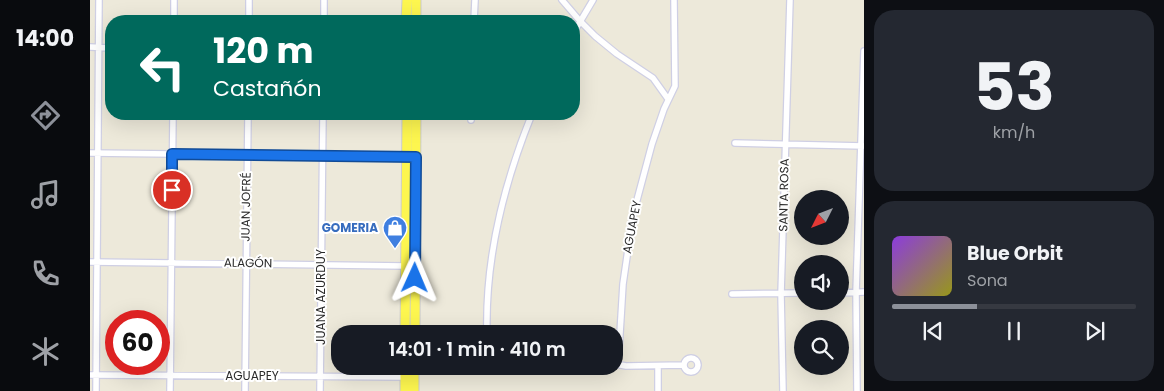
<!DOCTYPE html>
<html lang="en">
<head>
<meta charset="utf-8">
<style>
	body { margin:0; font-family:Poppins,sans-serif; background:#242831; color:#f1f3f6; height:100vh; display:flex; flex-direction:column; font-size:19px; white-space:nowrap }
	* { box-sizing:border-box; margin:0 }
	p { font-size:16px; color:#9ea1a6 }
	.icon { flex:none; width:28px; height:28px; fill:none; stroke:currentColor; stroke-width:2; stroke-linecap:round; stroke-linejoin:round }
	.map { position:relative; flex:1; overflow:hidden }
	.panel { display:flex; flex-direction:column; gap:10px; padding:10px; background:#0d0f14; width:300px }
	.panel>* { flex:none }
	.hud { position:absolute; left:15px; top:15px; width:475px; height:105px; border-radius:20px; box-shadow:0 5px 20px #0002; background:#00695c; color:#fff; overflow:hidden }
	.needle { width:32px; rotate:228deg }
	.buttons { position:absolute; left:704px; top:190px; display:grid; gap:10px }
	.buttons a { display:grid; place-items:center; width:55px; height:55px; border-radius:50%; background:#171b24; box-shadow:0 5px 20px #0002; font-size:25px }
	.speed { position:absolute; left:15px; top:310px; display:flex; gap:10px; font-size:25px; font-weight:700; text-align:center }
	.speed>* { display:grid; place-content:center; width:65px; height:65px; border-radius:50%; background:#171b24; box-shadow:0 5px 20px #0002; line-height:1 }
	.speed .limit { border:8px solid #d22; background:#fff; color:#111 }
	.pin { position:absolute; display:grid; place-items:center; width:42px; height:42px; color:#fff; margin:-21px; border:2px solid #fff; border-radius:50%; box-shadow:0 1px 5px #0007 }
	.me { position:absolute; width:55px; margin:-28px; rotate:1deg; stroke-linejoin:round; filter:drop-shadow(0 0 4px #0008) }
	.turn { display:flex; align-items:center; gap:18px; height:105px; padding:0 25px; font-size:22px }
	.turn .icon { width:65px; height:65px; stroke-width:2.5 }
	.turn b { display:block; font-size:35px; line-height:42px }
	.panel .widget { flex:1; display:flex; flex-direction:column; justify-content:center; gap:8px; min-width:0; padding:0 18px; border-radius:20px; background:#242831 }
	.panel .dial { align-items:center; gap:0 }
	.dial b { font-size:65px; line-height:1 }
	.song { display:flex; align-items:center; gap:15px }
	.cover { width:60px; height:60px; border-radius:8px; background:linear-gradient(135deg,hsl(270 70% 55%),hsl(60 70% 35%)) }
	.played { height:5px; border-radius:2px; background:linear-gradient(90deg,#8c9099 35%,#363941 35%) }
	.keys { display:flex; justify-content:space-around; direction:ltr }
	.trip { position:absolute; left:241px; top:325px; width:292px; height:50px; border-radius:20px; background:#171b24; box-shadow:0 5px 20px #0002; font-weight:600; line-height:50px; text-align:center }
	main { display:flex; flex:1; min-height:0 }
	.dock { display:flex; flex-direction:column; width:90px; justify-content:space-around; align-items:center; background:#090b0e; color:#9ea1a6 }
	.dock .icon { width:35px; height:35px }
	.dock .current { color:#8c9099 }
	.dock b { font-size:22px; color:#f1f3f6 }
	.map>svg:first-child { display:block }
</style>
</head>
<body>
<main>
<nav class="dock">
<b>14:00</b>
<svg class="icon current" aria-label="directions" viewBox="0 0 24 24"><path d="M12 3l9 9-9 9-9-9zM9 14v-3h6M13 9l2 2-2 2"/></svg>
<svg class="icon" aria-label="music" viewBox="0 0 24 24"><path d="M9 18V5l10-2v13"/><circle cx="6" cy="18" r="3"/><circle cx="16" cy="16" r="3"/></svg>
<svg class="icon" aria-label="phone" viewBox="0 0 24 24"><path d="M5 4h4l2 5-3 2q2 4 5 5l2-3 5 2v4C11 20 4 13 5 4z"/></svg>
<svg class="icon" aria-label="climate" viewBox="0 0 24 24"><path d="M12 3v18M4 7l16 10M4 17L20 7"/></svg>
</nav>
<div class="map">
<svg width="774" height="391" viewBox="0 0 774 391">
	<rect width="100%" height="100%" fill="#ede9da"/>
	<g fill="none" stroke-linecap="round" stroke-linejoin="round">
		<defs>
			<path id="street" d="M472,0L490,21L505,36L527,54L563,78L578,99
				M84,21V0
				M159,21V0
				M234,21V0
				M384,21L385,0
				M484,32L503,0
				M0,47L21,48
				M381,120V114
				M645,143L774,146
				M0,153L326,157
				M0,262L315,266
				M750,293L774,292
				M642,294L712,293
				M397,334C395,258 414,183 442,114
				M525,358L529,350L533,284L543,215L562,144L574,109L585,86L584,0
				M594 365a7 7 0 1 1 14 0a7 7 0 1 1-14 0Z
				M525,364L536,366L594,365
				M422,366C448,371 476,371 502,366
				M568,366V391
				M0,375L317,377
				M6,391L9,0
				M80,391L83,114
				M155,391L158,114
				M230,391L233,114
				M693,391L691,294L700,0
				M767,391L766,292L774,51"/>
			<path id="primary" d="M316,21L317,0
				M326,21V0
				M315,334L317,114
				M325,334L326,114
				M315,366V391
				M324,391V366"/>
		</defs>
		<use href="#street" stroke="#cfcfe4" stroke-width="8"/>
		<use href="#primary" stroke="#ccc" stroke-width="11"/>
		<use href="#street" stroke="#fff" stroke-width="5.5"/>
		<use href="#primary" stroke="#fdf64f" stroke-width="9"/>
	</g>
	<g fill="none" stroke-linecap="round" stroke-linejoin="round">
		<defs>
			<path id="route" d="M82,190V154L326,157L325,278"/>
		</defs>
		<use href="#route" stroke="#114b97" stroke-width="12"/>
		<use href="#route" stroke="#1a73e8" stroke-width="9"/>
	</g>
	<defs>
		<symbol id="shop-pin" viewBox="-11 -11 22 30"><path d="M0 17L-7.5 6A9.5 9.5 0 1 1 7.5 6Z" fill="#3f7fe0" stroke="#fff"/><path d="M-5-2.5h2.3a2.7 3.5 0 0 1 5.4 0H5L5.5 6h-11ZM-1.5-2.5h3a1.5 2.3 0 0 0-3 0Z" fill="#fff"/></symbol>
	</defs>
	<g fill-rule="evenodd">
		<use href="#shop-pin" x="291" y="214" width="28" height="38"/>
	</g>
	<g text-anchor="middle" stroke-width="4" stroke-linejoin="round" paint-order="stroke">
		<g font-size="12" fill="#2a2a2a" stroke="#fff">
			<text transform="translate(694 195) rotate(-89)" y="4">SANTA ROSA</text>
			<text transform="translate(156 207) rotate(-89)" y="4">JUAN JOFRÉ</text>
			<text transform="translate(542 227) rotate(-79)" y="4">AGUAPEY</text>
			<text transform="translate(158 263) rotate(1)" y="4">ALAGÓN</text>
			<text transform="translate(231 297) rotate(-90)" y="4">JUANA AZURDUY</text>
			<text x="162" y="380">AGUAPEY</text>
		</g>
		<g font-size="12" font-weight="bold" fill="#366cbe" stroke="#fff" text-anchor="end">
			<text x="288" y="232">GOMERIA</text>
		</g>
	</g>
</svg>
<div class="buttons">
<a><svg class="needle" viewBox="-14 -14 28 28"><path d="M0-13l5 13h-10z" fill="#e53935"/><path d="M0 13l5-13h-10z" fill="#9ea1a6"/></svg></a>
<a><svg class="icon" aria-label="sound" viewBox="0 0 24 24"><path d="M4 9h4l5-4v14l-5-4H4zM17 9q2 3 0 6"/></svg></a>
<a><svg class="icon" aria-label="search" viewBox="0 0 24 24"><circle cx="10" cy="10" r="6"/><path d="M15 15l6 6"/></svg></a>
</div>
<div class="speed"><div class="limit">60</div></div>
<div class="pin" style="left:82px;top:190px;background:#d93025"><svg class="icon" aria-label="arrive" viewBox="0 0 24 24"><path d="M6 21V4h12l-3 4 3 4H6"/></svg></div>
<svg class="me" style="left:325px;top:278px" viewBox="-20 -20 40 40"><path d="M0-17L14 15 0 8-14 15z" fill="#1a73e8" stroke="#fff" stroke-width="4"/></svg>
<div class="trip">14:01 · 1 min · 410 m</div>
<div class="hud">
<div class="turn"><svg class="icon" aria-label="left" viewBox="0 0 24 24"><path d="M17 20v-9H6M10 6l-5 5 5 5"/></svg><div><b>120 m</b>Castañón</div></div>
</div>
</div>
<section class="panel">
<div class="widget dial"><b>53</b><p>km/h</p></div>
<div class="widget">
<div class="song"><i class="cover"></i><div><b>Blue Orbit</b><p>Sona</p></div></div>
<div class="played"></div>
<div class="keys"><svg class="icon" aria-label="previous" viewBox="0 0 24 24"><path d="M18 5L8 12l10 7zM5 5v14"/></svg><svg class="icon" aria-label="pause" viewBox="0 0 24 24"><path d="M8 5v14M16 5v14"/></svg><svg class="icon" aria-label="next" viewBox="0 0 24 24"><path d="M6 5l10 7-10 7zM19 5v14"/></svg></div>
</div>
</section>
</main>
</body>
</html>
